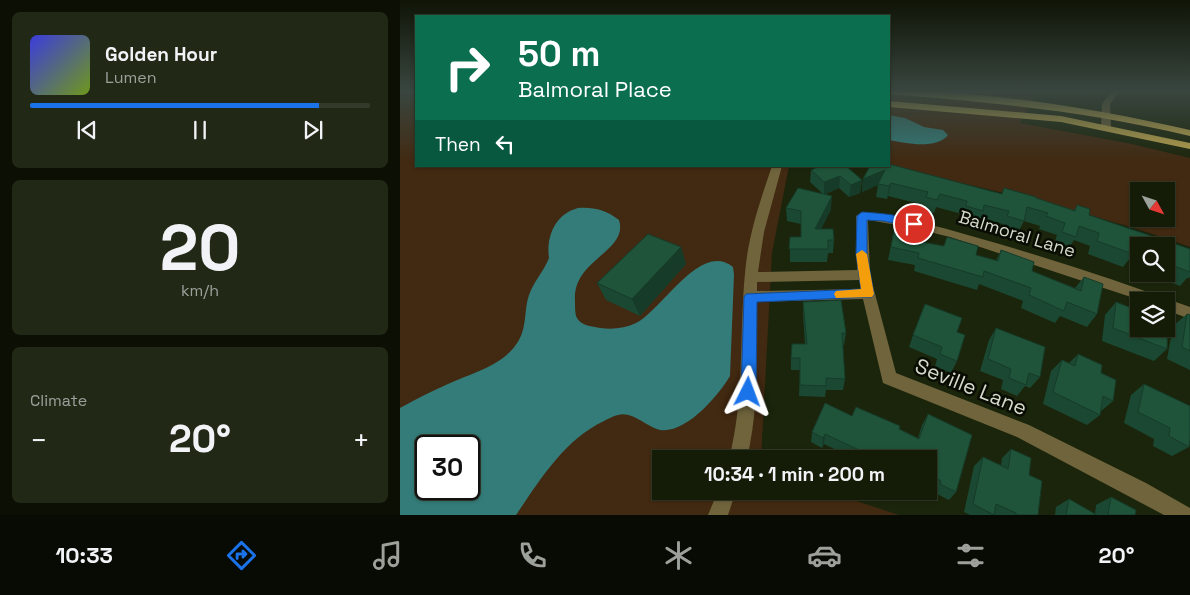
<!DOCTYPE html>
<html lang="en">
<head>
<meta charset="utf-8">
<style>
	body { margin:0; font-family:"Space Grotesk",sans-serif; background:#212916; color:#f1f3f6; height:100vh; display:flex; flex-direction:column; font-size:19px; white-space:nowrap }
	* { box-sizing:border-box; margin:0 }
	p { font-size:16px; color:#9da19c }
	.icon { flex:none; width:28px; height:28px; fill:none; stroke:currentColor; stroke-width:2; stroke-linecap:round; stroke-linejoin:round }
	.map { position:relative; flex:1; overflow:hidden }
	.details { display:flex; flex-direction:column; gap:12px; padding:12px; background:#0b0f04; width:400px }
	.details>* { flex:none }
	.guide { position:absolute; left:15px; top:15px; width:475px; height:152px; border-radius:0px; box-shadow:0 1px 4px #0004,0 0 0 1px #333a29; background:#0b6e4f; color:#fff; overflow:hidden }
	.needle { width:32px; rotate:130deg }
	.tools { position:absolute; left:730px; top:182px; display:grid; gap:10px }
	.tools a { display:grid; place-items:center; width:45px; height:45px; border-radius:0px; background:#141c08; box-shadow:0 1px 4px #0004,0 0 0 1px #333a29; font-size:25px }
	.speed { position:absolute; left:15px; top:435px; display:flex; gap:10px; font-size:25px; font-weight:700; text-align:center }
	.speed>* { display:grid; place-content:center; width:65px; height:65px; border-radius:50%; background:#141c08; box-shadow:0 1px 4px #0004,0 0 0 1px #333a29; line-height:1 }
	.speed .limit { border:2px solid #111; border-radius:8px; background:#fff; color:#111 }
	.pin { position:absolute; display:grid; place-items:center; width:42px; height:42px; color:#fff; margin:-21px; border:2px solid #fff; border-radius:50%; box-shadow:0 1px 5px #0007 }
	.me { position:absolute; width:55px; margin:-28px; rotate:3deg; stroke-linejoin:round; filter:drop-shadow(0 0 4px #0008) }
	.turn { display:flex; align-items:center; gap:18px; height:105px; padding:0 20px; font-size:22px }
	.turn .icon { width:65px; height:65px; stroke-width:2.5 }
	.turn b { display:block; font-size:35px; line-height:42px }
	.then { display:flex; align-items:center; height:48px; padding:0 20px; background:#0003; gap:10px; font-size:19px }
	.big { font-size:38px; font-weight:800; line-height:1.1 }
	.details .tile { flex:1; display:flex; flex-direction:column; justify-content:center; gap:8px; min-width:0; padding:0 18px; border-radius:8px; background:#212916 }
	.details .dial { align-items:center; gap:0 }
	.dial b { font-size:65px; line-height:1 }
	.song { display:flex; align-items:center; gap:15px }
	.cover { width:60px; height:60px; border-radius:8px; background:linear-gradient(135deg,hsl(240 70% 55%),hsl(80 70% 35%)) }
	.played { height:5px; border-radius:2px; background:linear-gradient(90deg,#1a73e8 85%,#333a29 85%) }
	.keys { display:flex; justify-content:space-around; direction:ltr }
	.heat { display:flex; justify-content:space-between; align-items:center; font-size:28px; direction:ltr }
	.trip { position:absolute; left:252px; top:450px; width:285px; height:50px; border-radius:0px; background:#141c08; box-shadow:0 1px 4px #0004,0 0 0 1px #333a29; font-weight:800; line-height:50px; text-align:center }
	.tab-bar { display:flex; height:80px; justify-content:space-around; align-items:center; background:#080b03; color:#9da19c }
	.tab-bar .icon { width:35px; height:35px }
	.tab-bar .on { color:#1a73e8 }
	.tab-bar b { font-size:22px; color:#f1f3f6 }
	main { display:flex; flex:1; min-height:0 }
	.map>svg:first-child { display:block }
</style>
</head>
<body>
<main>
<section class="details">
<div class="tile">
<div class="song"><i class="cover"></i><div><b>Golden Hour</b><p>Lumen</p></div></div>
<div class="played"></div>
<div class="keys"><svg class="icon" aria-label="previous" viewBox="0 0 24 24"><path d="M18 5L8 12l10 7zM5 5v14"/></svg><svg class="icon" aria-label="pause" viewBox="0 0 24 24"><path d="M8 5v14M16 5v14"/></svg><svg class="icon" aria-label="next" viewBox="0 0 24 24"><path d="M6 5l10 7-10 7zM19 5v14"/></svg></div>
</div>
<div class="tile dial"><b>20</b><p>km/h</p></div>
<div class="tile"><p>Climate</p>
<div class="heat"><a>−</a><b class="big">20°</b><a>+</a></div>
</div>
</section>
<div class="map">
<svg width="790" height="515" viewBox="0 0 790 515">
	<rect width="100%" height="100%" fill="#1b250b"/>
	<path fill="#422911" fill-rule="evenodd" d="M0,91H16V166H389L372,253L361,459H261V491H426L499,515H0ZM26,446H69V489H26Z
		M489,91H637L620,123L732,144L790,158V247C691,211 588,189 485,166H489ZM739,191H766V219H739Z"/>
	<path fill="#347c79" fill-rule="evenodd" d="M489,115L505,118L524,127L543,130L548,135C536,150 505,143 489,140Z
		M178,208C194,207 206,210 219,220C229,252 172,259 175,301C175,306 175,312 176,316C179,324 188,326 195,327C208,330 224,329 236,323C261,311 301,240 333,267L334,275L330,376C319,395 286,434 260,430C246,427 233,411 218,415C213,416 208,419 204,421C164,440 140,480 116,515H0V408C16,399 32,391 48,384C74,372 104,366 119,340C127,326 124,309 129,295C134,281 144,271 149,258C146,237 155,214 178,208ZM26,446H69V489H26Z"/>
	<g fill="none" stroke-linecap="round" stroke-linejoin="round">
		<path fill="#6f643c" fill-rule="evenodd" d="M712,91H720L710,104L711,127L706,130L701,127L702,104Z
			M372,166H382L364,232L358,272L457,270L456,216L462,212C508,217 551,230 596,243C661,262 727,284 790,307V319L766,310V301H743L550,237L509,227L468,220L470,275L496,373L629,425L746,483L790,508V515H764L617,437L483,383L463,299L357,302C357,355 359,407 347,459H329C345,397 339,336 345,273C348,236 360,201 372,166ZM459,280L461,289L357,291V282Z
			M318,491H336L328,515H308Z"/>
		<path fill="#bfa84f" fill-rule="evenodd" d="M489,91C589,91 692,108 790,130V136C691,112 591,102 489,94Z
			M489,101L661,116L790,143V149L661,122L489,107Z"/>
	</g>
	<path fill="#1b4832" d="M667,91H690L687,96Z
		M411,170L462,180L460,193L449,197L439,188L425,194L431,209L421,229L434,240L433,253H428L427,262H390V237H401V224L387,221L386,208L422,193L410,182Z
		M463,179L602,194L604,188L674,210L677,205L689,215L790,249V277L789,278H787L780,286L748,274H766V246H739V261L730,258L723,267L688,254L690,246L674,240L668,250L654,245L657,235L639,229L640,226L624,221L617,234L601,229L603,224L580,218L577,224L561,219L562,214L536,207L534,213L523,210L524,205L488,196L487,199L476,197L478,185L462,192Z
		M495,225L522,242L576,255L596,261L601,250L632,271L675,288L684,277L697,314L687,327L660,316L655,323L621,308L623,301L579,284L577,290L514,271L515,265L488,260Z
		M281,247L286,264L240,316L206,300L197,283Z
		M403,302L446,333L444,345H443L445,379L443,390H426L425,397L399,396L400,370H391V358L405,344L403,314Z
		M716,302L767,349L754,361L702,341L705,315Z
		M787,314L790,315V370L767,359L773,326Z
		M596,328L640,377L630,388L625,386L617,396L601,389L603,380L580,371L589,340Z
		M557,332V361L551,373L535,366L537,359L509,347L513,335Z
		M678,354L701,373L713,401L700,412V415L687,425L643,404L651,371L662,360L669,363Z
		M744,384L789,447L772,456L753,446L754,439L724,423L731,395Z
		M528,414L556,492L549,500L533,492L534,489L529,486V459H455L424,444L422,448L411,442L412,432L452,416L499,429L518,438L522,425Z
		M611,449L629,475L638,515H570L564,512L574,466L583,457L601,465L602,458Z
		M711,497L735,515H655L656,507L669,499L695,514L696,505Z"/>
	<path fill="#163b29" d="M485,170L478,185L462,192L463,179Z
		M440,176L439,188L424,195V182Z
		M462,180L460,193L449,197L451,185Z
		M491,183L488,196L487,199L489,186Z
		M432,196L431,209L415,242V229Z
		M281,247L286,264L240,316L232,299Z
		M425,434L424,444L422,448L423,438Z"/>
	<path fill="#1f543a" stroke="#163b29" d="M489,164L602,194L604,188L636,197V198L675,211L677,205L690,209L689,215L790,249V272L766,263V246H744L735,243L733,254L697,241L699,233L679,226L676,237L662,232L665,223L646,216L648,213L627,207L624,221L607,216L609,211L584,205L583,211L566,206L567,201L540,194L537,200L526,197L528,192L491,183L489,186L478,184L485,170L463,179L470,166H489Z
		M420,166H446L462,180L451,185L440,176L424,182L411,170Z
		M398,188L432,196L415,229H433L434,240H428V249H389L390,237H401V211L386,208Z
		M495,225L523,230L522,242L544,246L547,237L578,246L576,255L598,261L601,250L634,262L632,271L681,291L684,277L703,284L697,314L667,302L664,311L629,295L631,288L584,271L583,277L518,258L519,253L491,247Z
		M248,234L281,247L232,299L197,283Z
		M441,300L446,333H442L445,379L426,378V386L400,385V358H391L392,344H407L403,302Z
		M716,302L739,311V329H766V307L768,308L767,349L713,328Z
		M525,304L562,318L557,332L565,335L557,361L540,354L542,347L513,335Z
		M787,314L790,315V351L782,347Z
		M596,328L645,347L640,377L629,373L626,385L609,378L611,369L588,359Z
		M678,354L702,365L701,373L716,380L713,401L703,396L700,415L653,392L662,360L675,366Z
		M744,384L790,406V439L789,447L769,436L770,428L738,412Z
		M425,403L452,416L456,407L500,426L499,429L519,439L528,414L572,435L556,492L540,484L541,481L529,474V459H499L491,454L490,459H472V456L425,434L423,438L412,432Z
		M611,449L631,458L629,475L642,481L638,515H616V513L596,504L594,515L573,504L583,457L608,469Z
		M711,497L736,510L735,515H708Z
		M669,499L697,515H666Z"/>
	<linearGradient id="sky" x2="0" y2="1"><stop stop-color="#0f1406"/><stop offset="0.56" stop-color="#39463f"/><stop offset="1" stop-color="#39463f" stop-opacity="0"/></linearGradient>
	<rect width="790" height="163" fill="url(#sky)"/>
	<path fill="#1a73e8" stroke="#114b97" d="M462,212C475,213 511,215 519,224L514,227L483,221L467,220V254L474,294L472,297L357,302L356,392L354,397L348,399L343,397L341,392L344,297L346,294L461,289L456,254L457,216Z"/>
	<path fill="#f59e0b" d="M462,250L467,254L474,294L472,297L436,298L434,294L436,291L461,289L456,254Z"/>
	<g text-anchor="middle" stroke-width="5" stroke-linejoin="round" paint-order="stroke">
		<g font-size="18" fill="#d4dbcb" stroke="#080c03">
			<text transform="translate(617 234) rotate(17)" y="6">Balmoral Lane</text>
		</g>
		<g font-size="21" fill="#d4dbcb" stroke="#080c03">
			<text transform="translate(571 387) rotate(22)" y="7">Seville Lane</text>
		</g>
	</g>
</svg>
<div class="tools">
<a><svg class="needle" viewBox="-14 -14 28 28"><path d="M0-13l5 13h-10z" fill="#e53935"/><path d="M0 13l5-13h-10z" fill="#9da19c"/></svg></a>
<a><svg class="icon" aria-label="search" viewBox="0 0 24 24"><circle cx="10" cy="10" r="6"/><path d="M15 15l6 6"/></svg></a>
<a><svg class="icon" aria-label="layers" viewBox="0 0 24 24"><path d="M12 4l9 5-9 5-9-5zM3 14l9 5 9-5"/></svg></a>
</div>
<div class="speed"><div class="limit">30</div></div>
<div class="pin" style="left:514px;top:224px;background:#d93025"><svg class="icon" aria-label="arrive" viewBox="0 0 24 24"><path d="M6 21V4h12l-3 4 3 4H6"/></svg></div>
<svg class="me" style="left:348px;top:392px" viewBox="-20 -20 40 40"><path d="M0-17L14 15 0 8-14 15z" fill="#1a73e8" stroke="#fff" stroke-width="4"/></svg>
<div class="trip">10:34 · 1 min · 200 m</div>
<div class="guide">
<div class="turn"><svg class="icon" aria-label="right" viewBox="0 0 24 24"><path d="M7 20v-9h11M14 6l5 5-5 5"/></svg><div><b>50 m</b>Balmoral Place</div></div>
<div class="then">Then<svg class="icon" aria-label="left" viewBox="0 0 24 24"><path d="M17 20v-9H6M10 6l-5 5 5 5"/></svg></div>
</div>
</div>
</main>
<nav class="tab-bar">
<b>10:33</b>
<svg class="icon on" aria-label="directions" viewBox="0 0 24 24"><path d="M12 3l9 9-9 9-9-9zM9 14v-3h6M13 9l2 2-2 2"/></svg>
<svg class="icon" aria-label="music" viewBox="0 0 24 24"><path d="M9 18V5l10-2v13"/><circle cx="6" cy="18" r="3"/><circle cx="16" cy="16" r="3"/></svg>
<svg class="icon" aria-label="phone" viewBox="0 0 24 24"><path d="M5 4h4l2 5-3 2q2 4 5 5l2-3 5 2v4C11 20 4 13 5 4z"/></svg>
<svg class="icon" aria-label="climate" viewBox="0 0 24 24"><path d="M12 3v18M4 7l16 10M4 17L20 7"/></svg>
<svg class="icon" aria-label="car" viewBox="0 0 24 24"><path d="M5 17H2v-5l4-1 3-4h7l3 4 3 1v5h-3M9 17h6M6 11h13"/><circle cx="7" cy="17" r="2"/><circle cx="17" cy="17" r="2"/></svg>
<svg class="icon" aria-label="filters" viewBox="0 0 24 24"><path d="M4 7h16M4 17h16"/><circle cx="9" cy="7" r="2"/><circle cx="15" cy="17" r="2"/></svg>
<b>20°</b>
</nav>
</body>
</html>
